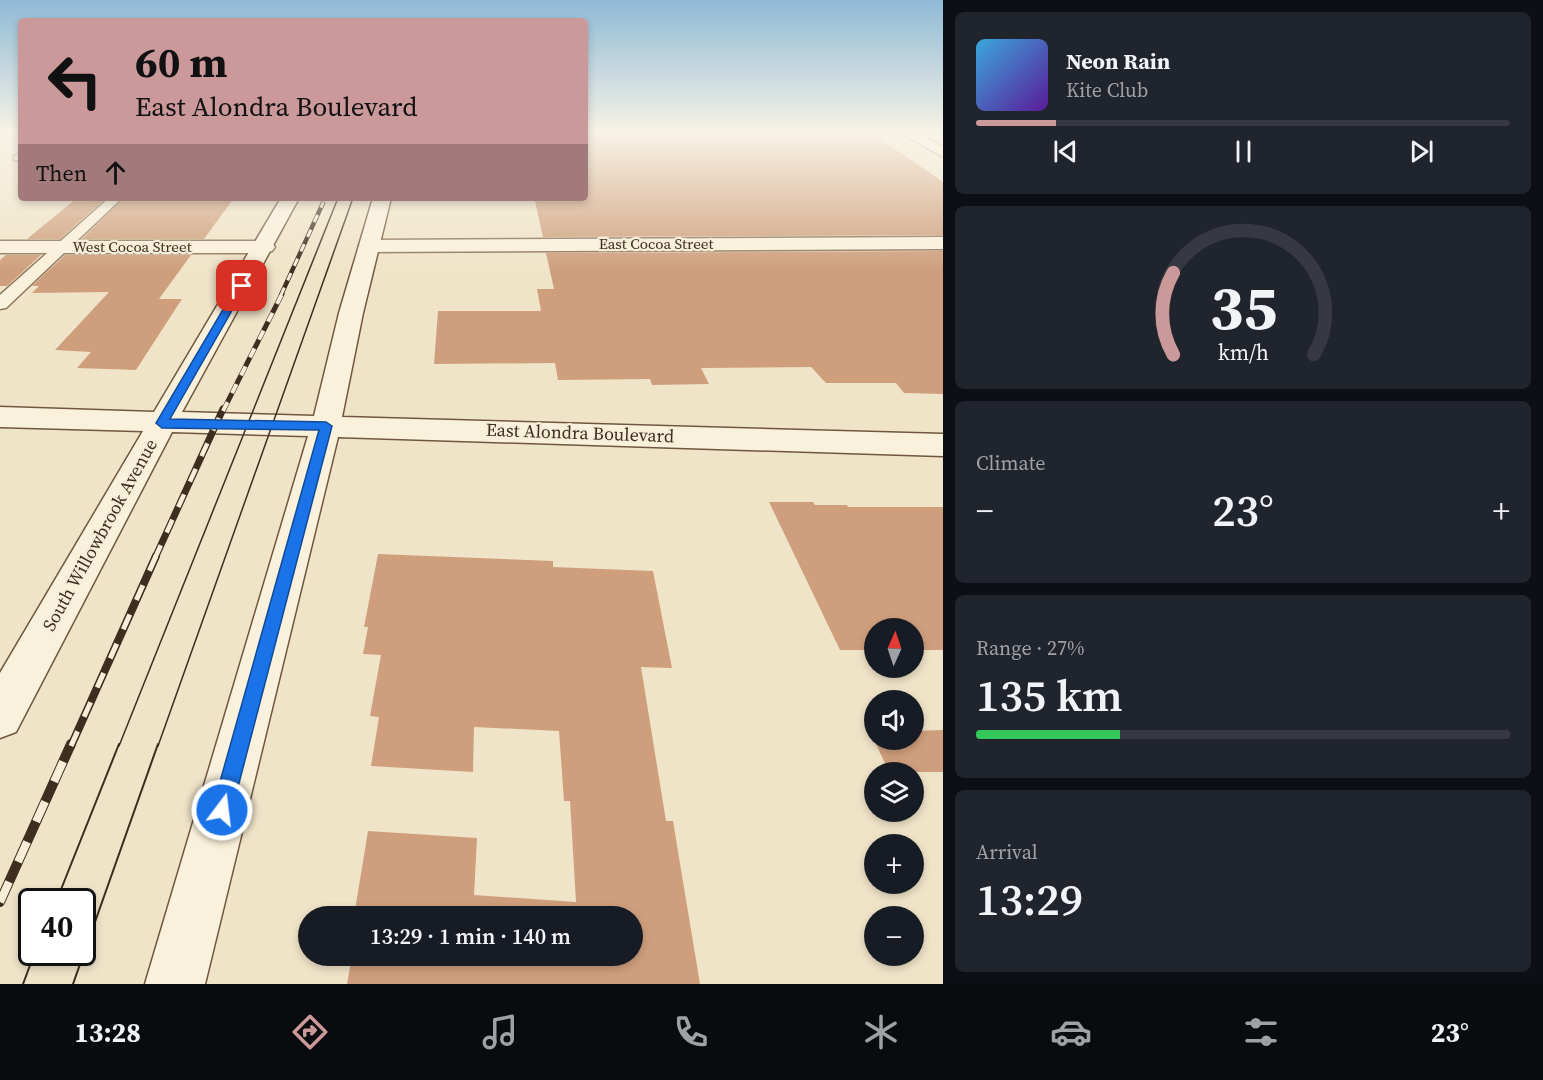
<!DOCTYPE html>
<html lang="en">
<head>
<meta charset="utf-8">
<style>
	body { margin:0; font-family:"Source Serif 4",serif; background:#20242c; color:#f1f3f6; height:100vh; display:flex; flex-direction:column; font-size:22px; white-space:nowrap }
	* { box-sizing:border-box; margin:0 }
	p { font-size:20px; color:#9ea1a6 }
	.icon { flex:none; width:33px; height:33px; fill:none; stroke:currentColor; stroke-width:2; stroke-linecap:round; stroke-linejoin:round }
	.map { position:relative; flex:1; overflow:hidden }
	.drawer { display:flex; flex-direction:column; gap:12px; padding:12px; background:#0d0f14; width:600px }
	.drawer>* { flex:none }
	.hud { position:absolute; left:18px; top:18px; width:570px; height:183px; border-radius:6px; box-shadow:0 3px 9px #0003; background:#cc999b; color:#111; overflow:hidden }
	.needle { width:39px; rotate:3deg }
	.tools { position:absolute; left:864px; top:618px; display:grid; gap:12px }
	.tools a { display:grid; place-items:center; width:60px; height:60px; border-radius:50%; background:#171b24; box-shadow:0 3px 9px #0003; font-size:30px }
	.speed { position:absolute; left:18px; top:888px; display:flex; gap:12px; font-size:30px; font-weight:700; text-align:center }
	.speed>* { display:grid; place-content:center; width:78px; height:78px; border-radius:50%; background:#171b24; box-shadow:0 3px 9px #0003; line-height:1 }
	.speed .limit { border:3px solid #111; border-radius:9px; background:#fff; color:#111 }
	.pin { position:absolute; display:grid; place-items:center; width:51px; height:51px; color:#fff; margin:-26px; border-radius:12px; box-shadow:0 3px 9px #0006 }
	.me { position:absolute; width:66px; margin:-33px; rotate:15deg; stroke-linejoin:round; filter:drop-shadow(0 0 4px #0008) }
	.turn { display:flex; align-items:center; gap:21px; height:126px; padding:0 18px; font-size:27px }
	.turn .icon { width:78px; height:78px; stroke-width:2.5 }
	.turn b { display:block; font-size:42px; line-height:51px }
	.then { display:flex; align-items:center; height:57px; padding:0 18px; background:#0003; gap:12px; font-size:22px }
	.big { font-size:45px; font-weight:600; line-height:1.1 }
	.drawer .widget { flex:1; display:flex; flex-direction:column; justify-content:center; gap:9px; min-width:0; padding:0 21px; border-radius:9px; background:#20242c }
	.drawer .dial { align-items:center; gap:0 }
	.dial svg { height:156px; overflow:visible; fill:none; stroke:#363941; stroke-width:7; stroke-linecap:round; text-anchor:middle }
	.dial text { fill:#f1f3f6; stroke:none }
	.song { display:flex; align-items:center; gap:18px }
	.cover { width:72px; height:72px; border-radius:9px; background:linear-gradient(135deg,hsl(200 70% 55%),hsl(270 70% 35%)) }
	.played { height:6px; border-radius:3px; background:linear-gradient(90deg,#cc999b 15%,#363941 15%) }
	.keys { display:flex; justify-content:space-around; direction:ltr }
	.heat { display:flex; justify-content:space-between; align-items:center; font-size:33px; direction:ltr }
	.charge { height:9px; border-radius:4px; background:linear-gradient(90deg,#34c759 27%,#363941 0) }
	.trip { position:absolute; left:298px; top:906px; width:345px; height:60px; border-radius:30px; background:#171b24; box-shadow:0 3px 9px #0003; font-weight:600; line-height:60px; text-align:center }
	.menu { display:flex; height:96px; justify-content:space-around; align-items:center; background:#090b0e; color:#9ea1a6 }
	.menu .icon { width:42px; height:42px }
	.menu .current { color:#cc999b }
	.menu b { font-size:27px; color:#f1f3f6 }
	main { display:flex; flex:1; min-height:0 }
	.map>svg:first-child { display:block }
</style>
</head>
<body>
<main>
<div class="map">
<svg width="943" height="984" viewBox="0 0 943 984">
	<rect width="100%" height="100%" fill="#f0e4c8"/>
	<path fill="#cf9f7d" d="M585,133H872L943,182V235L543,237L535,201H585Z
		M77,198H106L60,239H27Z
		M124,198H234L204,239H82Z
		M943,251V394L904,393L896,383H826L811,367L701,368L709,384L652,385L650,379L558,380L555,363L434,364L438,311H541L537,289H554L546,253Z
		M6,255H41L7,286H0V260Z
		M65,255H191L159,299H182L136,370L77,368L91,352L55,350L109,292L32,293L39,286H32Z
		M769,502H813L815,505H847L848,507H943V650H914V628H874V650H840Z
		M378,554L553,561V567L653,571L672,668L641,667L666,821H673L700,984H347L352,956H633V916H354L368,831L477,838L474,895L576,902L570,801H564L559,731L474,727L473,772L371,766L379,717L370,716L381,655L363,654L368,627H364Z
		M943,730V772H889L870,731H874V740H914V731Z"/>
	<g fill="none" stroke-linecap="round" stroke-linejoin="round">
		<defs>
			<path id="lane" d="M21,153V161L14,160V156Z
				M109,198H122L6,308L0,309V295Z"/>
			<path id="street" d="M901,133H918L943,147V157Z
				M943,237V249L369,252L362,250L359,246L362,242L369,240Z
				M0,241H265L272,243L275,247L272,251L265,253H0Z"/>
			<path id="secondary" d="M281,198H299L182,412L314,416L339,313L373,198H391L363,313L342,417L943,434V456L338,437L205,984H145L308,436L172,432L16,732L0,738V673L143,431L0,427V407L154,412Z"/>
		</defs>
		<use href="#lane" stroke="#8d765c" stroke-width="3"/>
		<use href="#street" stroke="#8d765c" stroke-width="3"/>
		<use href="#secondary" stroke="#6f573f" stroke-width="3"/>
		<use href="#lane" fill="#faf1dc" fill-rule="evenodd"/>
		<use href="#street" fill="#faf1dc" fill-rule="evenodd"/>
		<use href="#secondary" fill="#faf1dc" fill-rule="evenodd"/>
		<path stroke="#3d2e20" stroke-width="1.5" d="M119,746L338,198
			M158,746L353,198"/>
		<path stroke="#3d2e20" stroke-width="2" d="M56,902L119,744
			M23,984L35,952
			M73,984L158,744"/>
		<defs>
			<path id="rail-far5" d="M322,205L325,198"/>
			<path id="rail-far4" d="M281,295L323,203"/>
			<path id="rail-far3" d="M223,411L282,294"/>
			<path id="rail-far2" d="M155,558L223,409"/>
			<path id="rail-far1" d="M71,746L156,556"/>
			<path id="rail" d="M0,902L71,744"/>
		</defs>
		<use href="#rail-far5" stroke="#3d2e20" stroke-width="3"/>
		<use href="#rail-far4" stroke="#3d2e20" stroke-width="4.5"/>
		<use href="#rail-far3" stroke="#3d2e20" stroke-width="5"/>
		<use href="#rail-far2" stroke="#3d2e20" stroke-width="7"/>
		<use href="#rail-far1" stroke="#3d2e20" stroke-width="8"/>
		<use href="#rail" stroke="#3d2e20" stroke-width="10"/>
		<use href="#rail-far5" stroke="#f7eed8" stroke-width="2" stroke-dasharray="7" stroke-linecap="butt"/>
		<use href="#rail-far4" stroke="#f7eed8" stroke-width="3" stroke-dasharray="8" stroke-linecap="butt"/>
		<use href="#rail-far3" stroke="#f7eed8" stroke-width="4" stroke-dasharray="10" stroke-linecap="butt"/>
		<use href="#rail-far2" stroke="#f7eed8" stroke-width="4.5" stroke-dasharray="14" stroke-linecap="butt"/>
		<use href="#rail-far1" stroke="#f7eed8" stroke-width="5" stroke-dasharray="16" stroke-linecap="butt"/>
		<use href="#rail" stroke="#f7eed8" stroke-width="8" stroke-dasharray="22" stroke-linecap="butt"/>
	</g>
	<linearGradient id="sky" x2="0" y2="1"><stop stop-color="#8fbad6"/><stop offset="0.49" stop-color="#f8f3e6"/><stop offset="1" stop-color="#f8f3e6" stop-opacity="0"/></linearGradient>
	<rect width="943" height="271" fill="url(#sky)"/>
	<path fill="#1a73e8" stroke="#114b97" stroke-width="1.5" d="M238,284L246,286L170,419L326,422L332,426L232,810L229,817L222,820L215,817L212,810L319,430L162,428L156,423Z"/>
	<g text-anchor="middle" stroke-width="4.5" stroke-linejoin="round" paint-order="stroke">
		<g font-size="15" fill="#3d2e20" stroke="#f7eed8">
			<text x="656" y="249">East Cocoa Street</text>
			<text x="132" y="252">West Cocoa Street</text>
		</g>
		<g font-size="18" fill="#3d2e20" stroke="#f7eed8">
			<text transform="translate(580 433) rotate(2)" y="6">East Alondra Boulevard</text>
			<text transform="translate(100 535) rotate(-61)" y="6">South Willowbrook Avenue</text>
		</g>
	</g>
</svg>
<div class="tools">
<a><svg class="needle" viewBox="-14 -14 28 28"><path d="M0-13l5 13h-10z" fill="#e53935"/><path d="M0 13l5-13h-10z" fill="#9ea1a6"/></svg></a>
<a><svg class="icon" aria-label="sound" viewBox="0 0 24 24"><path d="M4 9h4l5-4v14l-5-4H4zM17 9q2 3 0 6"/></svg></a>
<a><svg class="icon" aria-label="layers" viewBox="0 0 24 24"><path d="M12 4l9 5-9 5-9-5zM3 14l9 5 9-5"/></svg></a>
<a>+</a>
<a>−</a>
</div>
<div class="speed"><div class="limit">40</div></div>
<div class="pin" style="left:242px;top:286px;background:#d93025"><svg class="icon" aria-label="arrive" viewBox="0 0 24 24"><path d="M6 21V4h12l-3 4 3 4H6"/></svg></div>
<svg class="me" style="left:222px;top:810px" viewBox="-20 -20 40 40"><circle r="17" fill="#1a73e8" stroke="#fff" stroke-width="3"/><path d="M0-11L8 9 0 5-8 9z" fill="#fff"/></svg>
<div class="trip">13:29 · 1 min · 140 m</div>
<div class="hud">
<div class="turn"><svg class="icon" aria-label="left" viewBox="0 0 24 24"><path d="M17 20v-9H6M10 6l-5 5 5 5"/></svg><div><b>60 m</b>East Alondra Boulevard</div></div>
<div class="then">Then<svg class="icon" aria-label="ahead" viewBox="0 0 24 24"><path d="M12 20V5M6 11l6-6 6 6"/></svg></div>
</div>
</div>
<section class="drawer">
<div class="widget">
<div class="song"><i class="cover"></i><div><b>Neon Rain</b><p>Kite Club</p></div></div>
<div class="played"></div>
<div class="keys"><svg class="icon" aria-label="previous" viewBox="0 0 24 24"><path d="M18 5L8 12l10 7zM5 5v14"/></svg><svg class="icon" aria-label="pause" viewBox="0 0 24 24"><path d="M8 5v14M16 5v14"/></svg><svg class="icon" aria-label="next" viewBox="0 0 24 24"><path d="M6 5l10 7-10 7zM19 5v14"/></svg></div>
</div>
<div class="widget dial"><svg viewBox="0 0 100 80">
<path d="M14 69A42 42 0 1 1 86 69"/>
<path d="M14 69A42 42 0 0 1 14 27" stroke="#cc999b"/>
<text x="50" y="56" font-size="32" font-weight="700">35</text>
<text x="50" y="72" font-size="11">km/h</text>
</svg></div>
<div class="widget"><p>Climate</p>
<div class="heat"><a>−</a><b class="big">23°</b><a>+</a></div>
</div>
<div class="widget"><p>Range · 27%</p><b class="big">135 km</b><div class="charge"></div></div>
<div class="widget"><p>Arrival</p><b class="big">13:29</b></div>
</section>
</main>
<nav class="menu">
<b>13:28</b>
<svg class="icon current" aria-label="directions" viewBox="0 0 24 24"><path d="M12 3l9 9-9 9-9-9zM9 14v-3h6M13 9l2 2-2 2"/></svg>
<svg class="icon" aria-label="music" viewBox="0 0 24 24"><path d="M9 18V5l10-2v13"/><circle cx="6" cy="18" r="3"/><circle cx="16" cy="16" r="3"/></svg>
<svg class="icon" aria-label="phone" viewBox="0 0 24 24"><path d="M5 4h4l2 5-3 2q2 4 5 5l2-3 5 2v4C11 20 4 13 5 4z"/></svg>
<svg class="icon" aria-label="climate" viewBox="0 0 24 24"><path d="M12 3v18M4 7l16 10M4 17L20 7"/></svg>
<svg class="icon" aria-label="car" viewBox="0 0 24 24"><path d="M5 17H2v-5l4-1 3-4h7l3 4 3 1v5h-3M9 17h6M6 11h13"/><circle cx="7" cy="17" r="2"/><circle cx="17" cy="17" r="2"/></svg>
<svg class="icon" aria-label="filters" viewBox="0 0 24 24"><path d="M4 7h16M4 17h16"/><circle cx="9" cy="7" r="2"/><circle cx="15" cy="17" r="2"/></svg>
<b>23°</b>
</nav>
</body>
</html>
